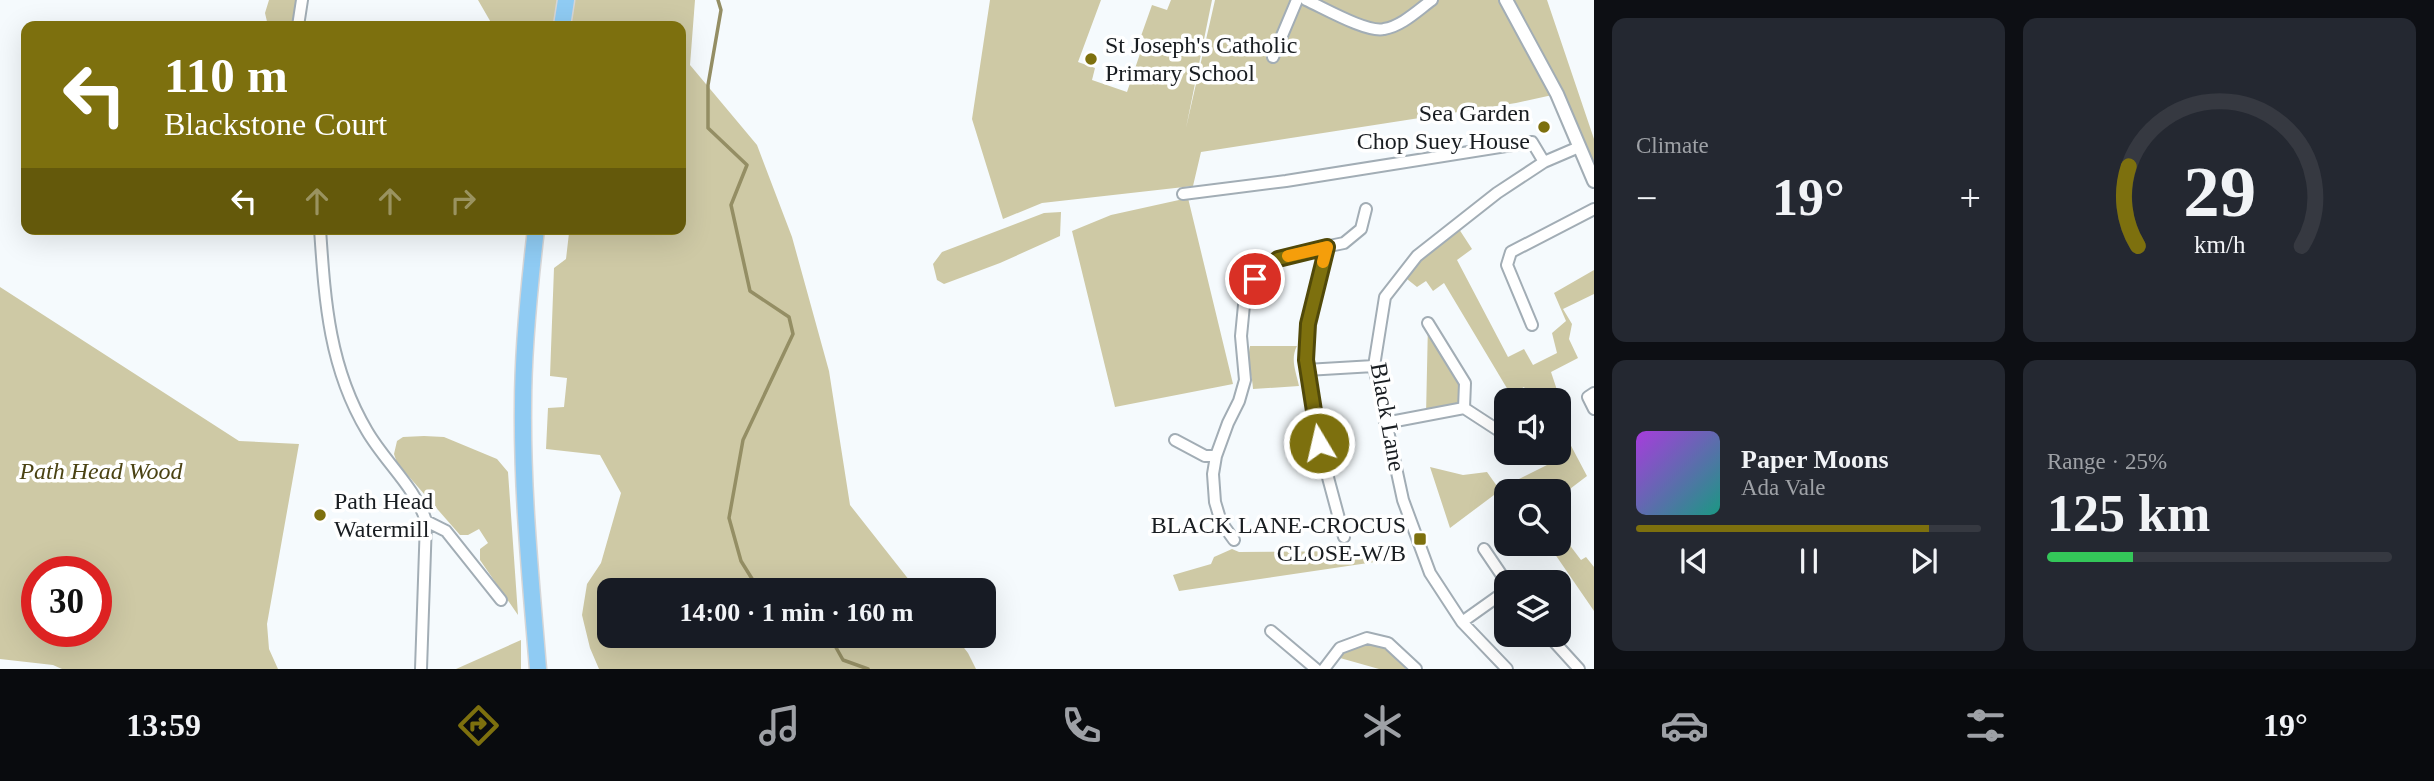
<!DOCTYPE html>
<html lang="en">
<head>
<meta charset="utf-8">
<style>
	body { margin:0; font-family:Georgia,serif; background:#242831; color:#f1f3f6; height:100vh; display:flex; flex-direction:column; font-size:26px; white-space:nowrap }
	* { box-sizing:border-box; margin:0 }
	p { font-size:23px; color:#9ea1a6 }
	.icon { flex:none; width:38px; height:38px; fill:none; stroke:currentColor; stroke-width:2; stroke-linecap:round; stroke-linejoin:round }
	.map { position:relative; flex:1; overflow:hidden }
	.side { display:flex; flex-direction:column; gap:18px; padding:18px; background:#0d0f14; width:840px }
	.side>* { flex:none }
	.hud { position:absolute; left:21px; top:21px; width:665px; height:214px; border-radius:14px; box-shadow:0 7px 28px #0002; background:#7d700e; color:#fff; overflow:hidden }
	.buttons { position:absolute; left:1494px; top:388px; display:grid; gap:14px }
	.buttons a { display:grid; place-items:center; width:77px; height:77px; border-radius:14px; background:#171b24; box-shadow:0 7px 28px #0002; font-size:35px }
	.speed { position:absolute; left:21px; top:556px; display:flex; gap:14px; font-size:35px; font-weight:700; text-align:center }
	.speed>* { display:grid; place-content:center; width:91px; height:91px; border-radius:50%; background:#171b24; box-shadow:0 7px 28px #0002; line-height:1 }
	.speed .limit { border:10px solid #d22; background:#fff; color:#111 }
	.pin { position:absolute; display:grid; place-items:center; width:60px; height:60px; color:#fff; margin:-30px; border:4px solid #fff; border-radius:50%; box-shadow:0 2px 7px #0007 }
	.me { position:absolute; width:77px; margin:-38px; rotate:351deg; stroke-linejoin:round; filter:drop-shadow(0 0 5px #0008) }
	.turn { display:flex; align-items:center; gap:24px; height:147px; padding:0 28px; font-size:32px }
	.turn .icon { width:91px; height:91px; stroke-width:2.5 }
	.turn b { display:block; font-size:49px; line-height:60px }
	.lanes { display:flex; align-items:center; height:66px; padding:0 28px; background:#0003; justify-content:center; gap:35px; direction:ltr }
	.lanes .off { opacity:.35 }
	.big { font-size:52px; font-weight:600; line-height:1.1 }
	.side .tile { flex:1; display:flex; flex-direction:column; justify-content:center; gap:10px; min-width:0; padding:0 24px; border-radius:14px; background:#242831 }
	.side .dial { align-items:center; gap:0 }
	.dial svg { height:182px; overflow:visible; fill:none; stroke:#363941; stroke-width:7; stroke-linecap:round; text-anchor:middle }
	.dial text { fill:#f1f3f6; stroke:none }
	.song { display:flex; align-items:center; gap:21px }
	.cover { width:84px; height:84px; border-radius:10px; background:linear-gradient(135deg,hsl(280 70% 55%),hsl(170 70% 35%)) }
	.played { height:7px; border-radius:4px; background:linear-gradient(90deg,#7d700e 85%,#363941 85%) }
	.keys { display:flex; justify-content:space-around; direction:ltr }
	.heat { display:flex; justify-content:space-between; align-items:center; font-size:38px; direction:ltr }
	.charge { height:10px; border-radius:5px; background:linear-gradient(90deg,#34c759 25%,#363941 0) }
	.side .tiles { flex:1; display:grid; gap:18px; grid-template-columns:repeat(2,1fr) }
	.trip { position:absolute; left:597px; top:578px; width:399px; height:70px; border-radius:14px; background:#171b24; box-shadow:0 7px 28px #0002; font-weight:600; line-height:70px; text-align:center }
	.tabs { display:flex; height:112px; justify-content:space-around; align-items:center; background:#090b0e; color:#9ea1a6 }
	.tabs .icon { width:49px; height:49px }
	.tabs .current { color:#7d700e }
	.tabs b { font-size:32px; color:#f1f3f6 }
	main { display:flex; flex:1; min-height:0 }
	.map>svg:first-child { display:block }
</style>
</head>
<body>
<main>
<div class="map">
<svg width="1594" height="669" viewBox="0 0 1594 669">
	<rect width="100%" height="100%" fill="#f5fafd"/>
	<path fill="#cec9a5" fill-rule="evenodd" d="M269,0H296L293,26H268L265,13Z
		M478,0H695L690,65L757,145L792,237L829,371L850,505L917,590H609V635H954L968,653L976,669H599L590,648L582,615L587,584L601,563L621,493L600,455L546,449L548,408L564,407L567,378L550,376L554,268L566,259L569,233L566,229H681V26H493Z
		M990,0H1101L1078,62L1095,68L1092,80L1127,92L1145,39L1141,36L1152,5L1167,10L1171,0H1212L1186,128L1215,0H1547L1594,139V181L1557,94L1516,103L1201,152L1193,186L1042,203L1003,219L972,119Z
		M1188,198L1233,384L1115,407L1072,231L1111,215Z
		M1061,212L1060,236L1000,263L944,284L937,280L933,264L942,252L1044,213Z
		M1457,226L1472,249L1457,260L1508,357L1524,349L1533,365L1557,353L1552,333L1566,321L1554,293L1594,270V294L1563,309L1572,324L1569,339L1578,358L1551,372L1557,390L1545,398L1546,401H1531L1524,387L1511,395L1444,283L1433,291L1426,281L1417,287L1402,275Z
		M0,287L239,441L299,444L267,624L269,649L278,669H62L53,665L0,659ZM37,572H96V632H37Z
		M1428,323L1465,383L1464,408L1426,415Z
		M1250,346H1297C1290,359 1296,372 1299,386L1253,389C1252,370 1246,367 1250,346Z
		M1559,423L1587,476L1562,495L1569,504L1559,511V492H1507V495L1498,492L1450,528L1430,467L1463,475L1487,472L1499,489L1549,464L1551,453H1559Z
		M424,436L444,437L497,459L508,472L518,615L480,560V549L488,543L479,529L468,535H460L397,463L394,454L397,441L403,437Z
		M1559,531L1581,560L1586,557L1594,567V611L1548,544H1559Z
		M1399,544L1402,558L1179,591L1173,575L1211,564L1214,557L1232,549L1239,552L1366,551Z
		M1367,638L1388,643L1410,663L1405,669H1379L1333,656Z
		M521,640V669H456Z"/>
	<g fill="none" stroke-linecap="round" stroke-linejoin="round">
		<path stroke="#948e64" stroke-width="3.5" d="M718,0L721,10L708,85V128L747,165L731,205L750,291L789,317L793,334L743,440L729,518L741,561L759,590
			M829,635L843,660L868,669"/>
		<defs>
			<path id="minor" d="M1306,0C1324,8 1367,33 1384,29C1402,26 1418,10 1432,0
				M298,26L302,0
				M1273,57L1297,0
				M1183,194L1286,181L1532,142L1544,162
				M320,229C325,302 329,367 367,431C385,462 415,487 426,521L421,669
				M1327,247L1308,324L1306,361L1319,444L1344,537
				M1428,323L1465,383L1464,408
				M1532,325L1507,265L1511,252L1594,209
				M1306,370L1374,366
				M1594,393L1588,397L1594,409
				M1385,423L1464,408L1507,436
				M1175,440L1205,456H1216
				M426,521L446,531L501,600
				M1234,540L1221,522L1215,502L1213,474L1216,456L1228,423L1239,401L1245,380L1241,336L1244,305L1255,279L1278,259L1300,252L1344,243L1361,229L1366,209
				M1484,549L1507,583
				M1462,622L1507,590
				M1271,631L1316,669
				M1548,635L1579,669
				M1324,669L1340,648L1367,638L1388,643L1416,669
				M1507,669L1462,622L1430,573L1403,500L1374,366L1385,297L1417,256L1497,193L1544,162L1579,147"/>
			<path id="tertiary" d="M1506,0L1557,94L1594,181"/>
			<path id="primary" d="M562,26L566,0
				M536,229C529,288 523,347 523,406C522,494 531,582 538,669"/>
		</defs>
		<use href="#minor" stroke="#a2adb5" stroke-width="14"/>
		<use href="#tertiary" stroke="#a2adb5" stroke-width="16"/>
		<use href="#primary" stroke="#d6d6d7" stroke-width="19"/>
		<use href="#minor" stroke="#fff" stroke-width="10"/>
		<use href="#tertiary" stroke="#fff" stroke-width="12"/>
		<use href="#primary" stroke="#8fcbf3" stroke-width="16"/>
	</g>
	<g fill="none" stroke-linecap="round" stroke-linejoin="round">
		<defs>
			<path id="route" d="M1255,279L1278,259L1327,247L1308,324L1306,360L1319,443"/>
		</defs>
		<use href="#route" stroke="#514909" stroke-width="18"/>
		<use href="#route" stroke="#7d700e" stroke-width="12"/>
		<path stroke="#f59e0b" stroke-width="12" d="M1288,256L1327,247L1323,262"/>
	</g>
	<g fill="#7d700e" stroke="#fff" stroke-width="2.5">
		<circle cx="1091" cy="59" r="7"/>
		<circle cx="1544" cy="127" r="7"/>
		<circle cx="320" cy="515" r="7"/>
		<rect x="1413" y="532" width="14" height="14" rx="3.5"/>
	</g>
	<g text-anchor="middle" stroke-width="7" stroke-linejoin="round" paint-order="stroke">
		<g font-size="24" fill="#191d21" stroke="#fff" text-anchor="start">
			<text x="1105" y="53">St Joseph's Catholic<tspan x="1105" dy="28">Primary School</tspan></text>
			<text x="1530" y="121" text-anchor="end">Sea Garden<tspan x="1530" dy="28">Chop Suey House</tspan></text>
			<text x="334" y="509">Path Head<tspan x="334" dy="28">Watermill</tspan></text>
			<text x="1406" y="533" text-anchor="end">BLACK LANE-CROCUS<tspan x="1406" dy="28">CLOSE-W/B</tspan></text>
		</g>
		<g font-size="24" fill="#191d21" stroke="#fff">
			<text transform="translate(1388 417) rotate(80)" y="8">Black Lane</text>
		</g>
		<g font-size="24" font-style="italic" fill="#4b4314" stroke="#fff">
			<text x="101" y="479">Path Head Wood</text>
		</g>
	</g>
</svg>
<div class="buttons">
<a><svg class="icon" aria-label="sound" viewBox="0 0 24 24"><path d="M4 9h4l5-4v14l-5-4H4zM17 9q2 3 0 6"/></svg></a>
<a><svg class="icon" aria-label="search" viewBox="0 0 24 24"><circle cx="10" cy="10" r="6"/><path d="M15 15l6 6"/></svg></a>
<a><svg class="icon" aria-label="layers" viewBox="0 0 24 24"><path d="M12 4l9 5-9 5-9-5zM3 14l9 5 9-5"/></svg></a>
</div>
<div class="speed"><div class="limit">30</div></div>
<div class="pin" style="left:1255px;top:279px;background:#d93025"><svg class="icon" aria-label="arrive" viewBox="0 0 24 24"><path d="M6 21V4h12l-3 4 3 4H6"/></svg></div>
<svg class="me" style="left:1319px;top:443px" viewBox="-20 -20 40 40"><circle r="17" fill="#7d700e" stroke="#fff" stroke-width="3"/><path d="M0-11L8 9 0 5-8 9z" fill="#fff"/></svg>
<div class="trip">14:00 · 1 min · 160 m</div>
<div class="hud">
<div class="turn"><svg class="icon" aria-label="left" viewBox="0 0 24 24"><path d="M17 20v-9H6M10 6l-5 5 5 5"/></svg><div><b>110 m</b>Blackstone Court</div></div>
<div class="lanes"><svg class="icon" aria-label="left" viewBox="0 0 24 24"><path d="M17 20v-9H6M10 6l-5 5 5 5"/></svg><svg class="icon off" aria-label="ahead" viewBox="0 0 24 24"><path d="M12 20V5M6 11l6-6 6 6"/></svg><svg class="icon off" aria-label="ahead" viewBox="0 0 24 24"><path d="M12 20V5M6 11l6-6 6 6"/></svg><svg class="icon off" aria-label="right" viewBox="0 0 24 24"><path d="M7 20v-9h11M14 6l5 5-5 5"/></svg></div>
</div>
</div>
<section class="side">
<div class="tiles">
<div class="tile"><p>Climate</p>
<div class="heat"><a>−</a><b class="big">19°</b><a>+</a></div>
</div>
<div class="tile dial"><svg viewBox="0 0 100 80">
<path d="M14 69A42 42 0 1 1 86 69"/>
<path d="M14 69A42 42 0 0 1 10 34" stroke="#7d700e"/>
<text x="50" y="56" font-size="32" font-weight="700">29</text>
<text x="50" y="72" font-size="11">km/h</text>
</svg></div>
<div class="tile">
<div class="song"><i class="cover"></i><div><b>Paper Moons</b><p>Ada Vale</p></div></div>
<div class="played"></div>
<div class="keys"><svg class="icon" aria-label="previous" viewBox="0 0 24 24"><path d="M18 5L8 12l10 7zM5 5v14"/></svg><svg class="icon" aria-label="pause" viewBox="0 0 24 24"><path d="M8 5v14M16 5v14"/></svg><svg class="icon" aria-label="next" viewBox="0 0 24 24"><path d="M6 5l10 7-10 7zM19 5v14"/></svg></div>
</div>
<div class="tile"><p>Range · 25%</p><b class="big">125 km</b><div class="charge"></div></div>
</div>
</section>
</main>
<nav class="tabs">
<b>13:59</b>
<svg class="icon current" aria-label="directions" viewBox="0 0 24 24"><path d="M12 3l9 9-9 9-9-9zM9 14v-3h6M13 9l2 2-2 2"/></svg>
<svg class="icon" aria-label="music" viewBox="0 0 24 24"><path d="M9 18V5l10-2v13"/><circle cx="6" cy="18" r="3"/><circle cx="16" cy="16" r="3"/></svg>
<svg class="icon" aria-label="phone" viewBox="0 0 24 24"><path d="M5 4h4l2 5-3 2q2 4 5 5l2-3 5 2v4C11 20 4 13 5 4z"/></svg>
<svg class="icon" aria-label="climate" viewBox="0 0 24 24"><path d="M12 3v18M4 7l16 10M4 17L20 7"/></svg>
<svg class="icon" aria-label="car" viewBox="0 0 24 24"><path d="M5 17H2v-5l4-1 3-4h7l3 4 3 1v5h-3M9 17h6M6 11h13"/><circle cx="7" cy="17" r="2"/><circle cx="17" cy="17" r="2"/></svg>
<svg class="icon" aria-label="filters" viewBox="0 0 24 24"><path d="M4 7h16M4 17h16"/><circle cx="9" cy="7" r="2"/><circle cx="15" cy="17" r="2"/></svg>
<b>19°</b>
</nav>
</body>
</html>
